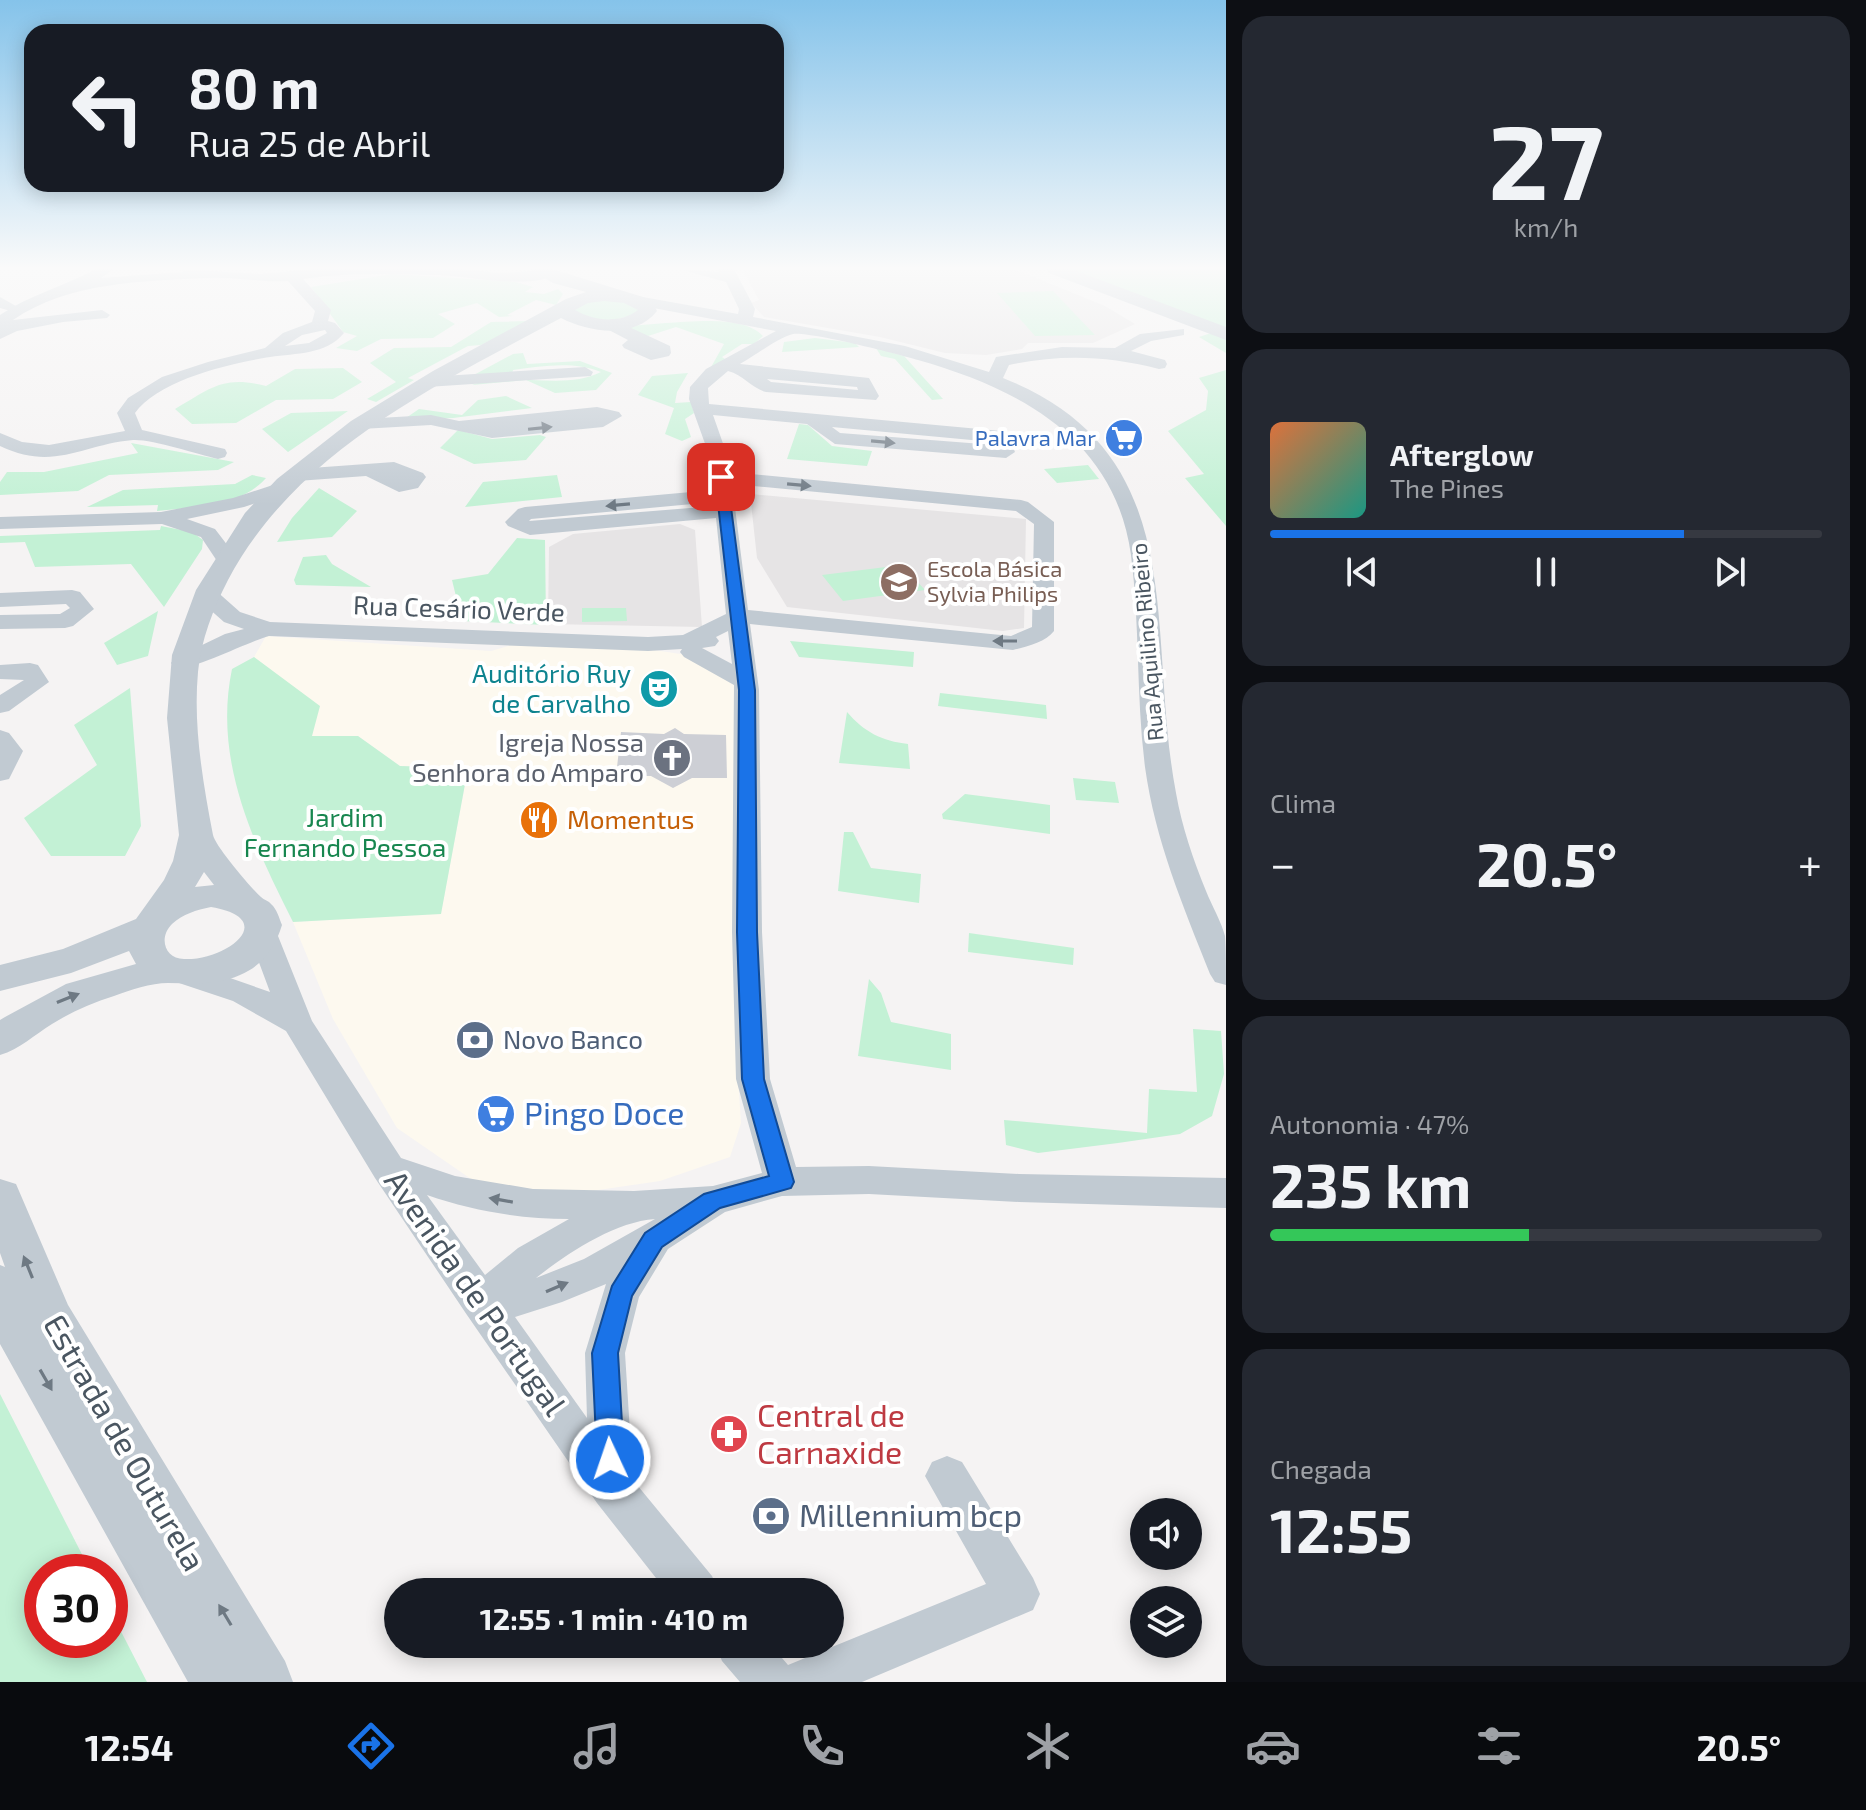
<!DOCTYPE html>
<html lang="pt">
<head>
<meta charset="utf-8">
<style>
	body { margin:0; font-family:"Exo 2",sans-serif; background:#242831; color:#f1f3f6; height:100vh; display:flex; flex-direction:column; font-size:30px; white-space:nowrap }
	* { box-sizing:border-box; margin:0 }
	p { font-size:26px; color:#9ea1a6 }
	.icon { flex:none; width:44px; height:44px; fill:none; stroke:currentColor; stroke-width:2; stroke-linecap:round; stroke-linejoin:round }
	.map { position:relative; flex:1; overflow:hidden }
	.sheet { display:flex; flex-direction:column; gap:16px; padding:16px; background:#0d0f14; width:640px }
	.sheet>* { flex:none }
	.hud { position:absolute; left:24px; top:24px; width:760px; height:168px; border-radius:24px; box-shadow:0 4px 20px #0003; background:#171b24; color:#f1f3f6; overflow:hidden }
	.fabs { position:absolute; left:1130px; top:1498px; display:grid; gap:16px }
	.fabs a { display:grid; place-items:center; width:72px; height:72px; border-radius:50%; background:#171b24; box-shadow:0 4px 20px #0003; font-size:40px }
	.speed { position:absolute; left:24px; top:1554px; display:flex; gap:16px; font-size:40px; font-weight:700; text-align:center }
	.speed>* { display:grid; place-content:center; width:104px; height:104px; border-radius:50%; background:#171b24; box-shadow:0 4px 20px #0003; line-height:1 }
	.speed .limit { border:12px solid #d22; background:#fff; color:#111 }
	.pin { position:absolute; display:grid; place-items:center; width:68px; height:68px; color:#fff; margin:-34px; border-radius:16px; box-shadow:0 4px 12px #0006 }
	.me { position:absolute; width:88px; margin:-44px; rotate:357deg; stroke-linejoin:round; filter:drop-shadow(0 0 6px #0008) }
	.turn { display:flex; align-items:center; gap:28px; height:168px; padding:0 32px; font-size:36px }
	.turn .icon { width:104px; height:104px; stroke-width:2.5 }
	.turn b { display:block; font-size:56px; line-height:68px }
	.big { font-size:60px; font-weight:700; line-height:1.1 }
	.sheet .card { flex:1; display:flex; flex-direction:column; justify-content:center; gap:12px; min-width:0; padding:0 28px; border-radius:24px; background:#242831 }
	.sheet .dial { align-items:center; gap:0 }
	.dial b { font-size:104px; line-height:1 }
	.song { display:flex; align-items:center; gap:24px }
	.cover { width:96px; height:96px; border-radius:12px; background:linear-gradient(135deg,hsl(20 70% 55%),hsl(170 70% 35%)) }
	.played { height:8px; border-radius:4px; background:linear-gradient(90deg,#1a73e8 75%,#363941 75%) }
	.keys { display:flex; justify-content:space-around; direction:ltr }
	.heat { display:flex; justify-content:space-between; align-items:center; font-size:44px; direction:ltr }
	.charge { height:12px; border-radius:6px; background:linear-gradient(90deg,#34c759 47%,#363941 0) }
	.trip { position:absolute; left:384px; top:1578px; width:460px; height:80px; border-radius:40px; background:#171b24; box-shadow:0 4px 20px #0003; font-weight:700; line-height:80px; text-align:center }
	.dock { display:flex; height:128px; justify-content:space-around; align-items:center; background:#090b0e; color:#9ea1a6 }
	.dock .icon { width:56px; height:56px }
	.dock .selected { color:#1a73e8 }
	.dock b { font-size:36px; color:#f1f3f6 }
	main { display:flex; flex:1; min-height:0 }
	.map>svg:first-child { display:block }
</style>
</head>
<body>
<main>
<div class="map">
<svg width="1226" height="1682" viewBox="0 0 1226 1682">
	<rect width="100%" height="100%" fill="#f5f3f3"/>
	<path fill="#fdf9ef" d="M266,636L491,651L512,645L634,647L687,655L747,690L737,1063L741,1123L730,1157L660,1181L557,1196L474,1181L397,1128L333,1019L293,922L441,913L468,769L400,766L358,736H311L319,706L254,657Z"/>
	<path fill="#e6e4e5" d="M742,269H1014L1105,306L1135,324L1093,343H1028L1022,349L986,355L945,353L880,337L764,317L751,303L759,300Z
		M750,494L1026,519L1024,628L1003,631L787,607L757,558Z
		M680,524L695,530L702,627L548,624L549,547L573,534Z"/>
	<path fill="#c3f1d5" d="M1066,269H1226V353L1199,337L1217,331Z
		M392,274L516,282L533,287L525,292L544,294L558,289L563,294L556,305L536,300L507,315L513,316L499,317L477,303L438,314L455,324L433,338L381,339L357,351L336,348L357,336L343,332L311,287Z
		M1053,291L1095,335L1035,336L997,293Z
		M592,299L634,302L642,313L605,322L573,312L576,305Z
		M530,321L481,345L468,346L408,378L414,380L376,402L367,399L396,382L370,363L394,348L451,347L491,322Z
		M666,323C693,322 743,315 763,336L754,344H742L722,357L728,361L710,369L724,344L676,327L648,336L617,327Z
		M815,338L855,343L859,347L782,352L784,342Z
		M876,348L904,356L943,399L932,400L895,359L881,356Z
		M523,353L527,364L580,361L612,373L596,390L555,393L526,380L472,385C507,369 562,392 601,372C573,361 543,366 513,370L512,374L472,376L513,354Z
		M343,368L362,382L333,399L276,400L236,423L192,424L175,409C211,388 223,375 266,386L295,369Z
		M1226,370V526L1185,478L1204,474L1168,431L1206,410L1208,391L1199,378Z
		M688,373L677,392L675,403L691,402L694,413L685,419L691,437L682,441L665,434L674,408L638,395L652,376Z
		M506,396L532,408L453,418L403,420L419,409L462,415L478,400Z
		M348,411L288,452L262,429L291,413Z
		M799,424L808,425L832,446L872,451L867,466L787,459Z
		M458,430L492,439L540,435L546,437L526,460L474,464L440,448Z
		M131,443L234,462L218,470L109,475L78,491L0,495V482L7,472H44L138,453Z
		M1088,465L1099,479L1057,483L1044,469Z
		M252,475L266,478C241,507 193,507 157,511L158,505L87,507L123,490L235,484Z
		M557,475L562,497L465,507L483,482Z
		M319,488L357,511L332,537L277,542L292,518Z
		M161,526L192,532L203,540L202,549L164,607L131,564L35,567L25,542L0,543V536L160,530Z
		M517,538L545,540L546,625L462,621L452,580L488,574Z
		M326,555L332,564L371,587L296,585L294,580L303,557Z
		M902,565L925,590L843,601L822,575Z
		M582,608H626L627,621L582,622Z
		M158,611L148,656L117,665L104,643Z
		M790,641L914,652L913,667L799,657Z
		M254,657L320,706L312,736H358L400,766L468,768L441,914L293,922C253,842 213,760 232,669Z
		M130,688L141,826L125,856H51L24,818L97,765L74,725Z
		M940,693L1046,705L1047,719L938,706Z
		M847,712C864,732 882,741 908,744L910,769L839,763Z
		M1073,778L1115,782L1119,803L1076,800Z
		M965,794L1050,805V834L943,819L942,814Z
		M844,832H853L871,868L921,874L919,903L838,891Z
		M969,933L1074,948L1073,965L968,952Z
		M869,979L881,993L891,1022L951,1034V1070L858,1056Z
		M1193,1029L1221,1031L1224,1074L1212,1116L1180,1134L1118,1143L1038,1153L1006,1145L1004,1120L1147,1133L1149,1089L1197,1092Z
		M0,1394L91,1572H42V1640H110V1610L147,1682H0Z"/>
	<path fill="#cdcfd5" d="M675,728L684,734L726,735L727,778H692L673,788L651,776H616L621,732L664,734Z"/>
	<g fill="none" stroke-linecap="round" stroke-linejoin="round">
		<path fill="#c1cad2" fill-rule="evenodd" d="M0,297L23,310L18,313L0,308Z"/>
		<path fill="#c1cad2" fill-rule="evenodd" d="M96,269H114L101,278L183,272L181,269L260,274L312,269H465L499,273L547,270L554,274C535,290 464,276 439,275C394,274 347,272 303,279L331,310L328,321L335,323L344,333C326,355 296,353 270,357C231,363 158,380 135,413L142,430L225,449L227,453L225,457L218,459C197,454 152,439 133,440C83,444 54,472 0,446V433L22,442L49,445L125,431L117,413L128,398L162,377L208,362L265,348L283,333L312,322L315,311L288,281C261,283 235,276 208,278C143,281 68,282 13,320L102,310L110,315L107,318L63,322L17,331L0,339V315C29,295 65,286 96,269ZM325,330L327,333L309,343L285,346L302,335Z
			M679,269L719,272L717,269H734L755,309L753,317L905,346L989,372L996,357L1002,356L1062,347L1115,348L1140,334L1184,329V335L1151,341L1131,351L1165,360L1167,364L1165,368L1159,369C1107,356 1062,354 1009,365L1003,378C1195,454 1145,630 1176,793C1182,827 1193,859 1206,891C1212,906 1221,921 1225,936C1226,950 1226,970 1226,985L1215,982L1210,974C1183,906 1155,840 1145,767C1136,696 1140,625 1131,555C1115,439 1020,389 918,360C898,354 808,331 793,334C779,337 753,357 740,364L869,378L879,396L876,400L766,392C751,388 744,375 728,371L708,388L709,404L1001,431L1007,433L1015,452L1006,458L835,444L807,424L713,415L726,452L730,472L1021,500L1028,502L1054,522V631C1046,642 1026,647 1013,650L750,624L759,690L762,932L770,1079L796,1167L869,1166L1019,1174L1226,1178V1208L1019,1202L869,1194L782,1196L725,1212L668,1249L639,1297L625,1353L633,1480L712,1576L719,1592H667L597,1503L467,1315L375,1178L286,1031L233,1001L176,982L171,974L176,966L187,963L270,992L248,933L252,926L263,923L274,926L312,1021L401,1158L455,1176L533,1189L634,1191L713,1186L762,1173L736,1079L732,932L734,685L684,657L680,652L682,649L648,651L269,636C247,642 190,672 175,668L171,663L175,658L225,634L244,629L224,622L198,599L195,594L206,587L214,589L240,612L270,622L648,637L683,635L726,614L716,518L530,535L508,526L505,522L518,509L525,507L713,490L708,452L689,399L690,387L706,369L776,331L632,304L629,301L637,296L738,314L739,309L726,282ZM767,379L857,387L858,390L771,382ZM832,427L993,442L995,445L840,433ZM732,484L1016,511L1034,524L1032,627L1011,636L748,610ZM714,502L715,506L529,521L531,519ZM728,631L732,664L702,648L715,646L719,641L716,637ZM427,1195C473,1211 521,1219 569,1219L518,1248L485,1275ZM655,1219L584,1259L536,1278C568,1253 614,1222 655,1219ZM606,1284L585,1353L587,1418L515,1317L562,1302Z
			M612,319L670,346L671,353L669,356L651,360L624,348L622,345L628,340L605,328L606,321Z
			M585,367L593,372L591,376L427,387L418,382L427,377Z
			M597,407L619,412L622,416L603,427L492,438L431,425L361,429L352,424L361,419L431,415L459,421Z
			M394,462L423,473L426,477L418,488L399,492L366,476L297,481L287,475L297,469Z
			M285,481L292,483L295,487L292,491L244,507L187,519L215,529L238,559L227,565L219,564L201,537L162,524L0,529V517L161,512L233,498Z
			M72,590L80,592L94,609L73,626L65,628L0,629V615L60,614L70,608L66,604L0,607V593Z
			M30,663L38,665L49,682L9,711L0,713V695L24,680L0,679V665Z
			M0,730L9,733L23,751L9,779L0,781Z
			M947,1456L962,1462L1033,1578L1040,1594L1033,1610L862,1682H740L722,1661L715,1644H770L788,1665L986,1584L925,1476L932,1462Z"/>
		<path fill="#c1cad2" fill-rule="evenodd" d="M529,269H552L643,297L652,301L657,311C635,339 590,333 561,318C437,385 297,450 228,580C213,609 201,640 198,672C193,726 203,783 213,835C215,846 252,889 261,897C264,900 269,901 271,904C277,909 279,918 282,925C275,948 262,966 240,975C215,986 193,983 168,983C151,983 130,990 114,996C92,1003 71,1012 52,1024C34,1035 20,1049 0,1055V1020L5,1017L66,984L136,964L129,951L71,973L0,991V965L63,949L136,919L164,880L173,861L179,835L167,718L172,655L196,590L245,513L277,479L351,421L433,371L566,299L586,292L553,283ZM604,301L624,303L638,310C620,324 594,321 575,310L588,303ZM204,872L214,885L195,887ZM211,907C281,919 226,961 184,959C165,959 158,938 172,924C183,914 196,910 211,907Z
			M1046,269H1071L1226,327V340L1049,273Z
			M0,1179L16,1184L68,1305L285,1661L293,1682H188L0,1344V1265L5,1267L0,1253Z"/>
	</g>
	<defs><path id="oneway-solid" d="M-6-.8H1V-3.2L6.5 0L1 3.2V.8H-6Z" transform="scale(2)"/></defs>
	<g fill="#6e7983">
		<use href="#oneway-solid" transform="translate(540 428) rotate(-6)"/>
		<use href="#oneway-solid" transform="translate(883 442) rotate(5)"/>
		<use href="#oneway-solid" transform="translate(799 485) rotate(5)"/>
		<use href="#oneway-solid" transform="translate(618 505) rotate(175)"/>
		<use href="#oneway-solid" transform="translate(1005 641) rotate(180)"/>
		<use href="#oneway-solid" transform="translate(68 998) rotate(-22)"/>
		<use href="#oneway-solid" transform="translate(501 1200) rotate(-170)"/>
		<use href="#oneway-solid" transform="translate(28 1267) rotate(-112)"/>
		<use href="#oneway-solid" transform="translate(557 1287) rotate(-23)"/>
		<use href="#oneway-solid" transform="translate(46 1380) rotate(60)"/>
		<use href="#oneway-solid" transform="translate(225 1615) rotate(-121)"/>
	</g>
	<linearGradient id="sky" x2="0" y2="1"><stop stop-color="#85c3ea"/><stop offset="0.53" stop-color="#fafafa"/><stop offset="1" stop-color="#fafafa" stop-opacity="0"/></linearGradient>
	<rect width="1226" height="505" fill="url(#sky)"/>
	<path fill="#1a73e8" stroke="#114b97" stroke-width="2" d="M721,474L727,477L755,690L757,932L764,1079L794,1182L791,1188L720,1208L662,1247L632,1296L618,1353L624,1459L620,1468L610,1472L601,1468L597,1459L592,1353L612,1286L645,1233L704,1194L769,1176L742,1079L737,932L739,690L715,477Z"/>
	<defs>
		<symbol id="supermarket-disc" viewBox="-11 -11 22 22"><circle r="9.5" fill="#3f7fe0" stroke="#fff"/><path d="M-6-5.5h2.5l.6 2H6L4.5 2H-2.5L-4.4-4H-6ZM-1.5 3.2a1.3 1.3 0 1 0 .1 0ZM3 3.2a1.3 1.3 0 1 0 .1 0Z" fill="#fff"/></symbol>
		<symbol id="school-disc" viewBox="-11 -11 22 22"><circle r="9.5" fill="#8d6e63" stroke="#fff"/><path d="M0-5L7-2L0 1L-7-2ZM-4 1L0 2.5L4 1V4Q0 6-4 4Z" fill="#fff"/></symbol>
		<symbol id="theatre-disc" viewBox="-11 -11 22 22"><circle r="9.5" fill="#0f9aa8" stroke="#fff"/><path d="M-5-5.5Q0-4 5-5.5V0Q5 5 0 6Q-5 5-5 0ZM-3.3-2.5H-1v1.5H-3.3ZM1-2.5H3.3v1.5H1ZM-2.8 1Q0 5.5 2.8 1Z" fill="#fff"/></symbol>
		<symbol id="church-disc" viewBox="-11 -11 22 22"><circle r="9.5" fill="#6b7280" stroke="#fff"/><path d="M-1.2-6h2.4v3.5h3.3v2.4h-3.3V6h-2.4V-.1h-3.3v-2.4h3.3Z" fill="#fff"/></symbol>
		<symbol id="restaurant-disc" viewBox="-11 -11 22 22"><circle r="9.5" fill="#e8710a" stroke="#fff"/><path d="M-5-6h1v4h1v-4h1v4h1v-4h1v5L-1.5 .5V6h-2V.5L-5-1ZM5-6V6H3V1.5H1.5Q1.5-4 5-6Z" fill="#fff"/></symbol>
		<symbol id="bank-disc" viewBox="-11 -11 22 22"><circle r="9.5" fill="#5c6f8a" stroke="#fff"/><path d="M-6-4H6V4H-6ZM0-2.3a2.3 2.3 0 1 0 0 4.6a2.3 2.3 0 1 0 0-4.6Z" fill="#fff"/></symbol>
		<symbol id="pharmacy-disc" viewBox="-11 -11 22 22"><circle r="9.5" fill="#e0444e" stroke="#fff"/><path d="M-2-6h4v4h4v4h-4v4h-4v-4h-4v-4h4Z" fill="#fff"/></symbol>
	</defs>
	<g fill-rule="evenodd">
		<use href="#supermarket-disc" x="1102" y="416" width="44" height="44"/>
		<use href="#school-disc" x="877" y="560" width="44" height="44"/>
		<use href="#theatre-disc" x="637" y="667" width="44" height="44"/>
		<use href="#church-disc" x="650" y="736" width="44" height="44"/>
		<use href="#restaurant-disc" x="517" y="798" width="44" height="44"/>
		<use href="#bank-disc" x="453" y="1018" width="44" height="44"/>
		<use href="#supermarket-disc" x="474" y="1092" width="44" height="44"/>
		<use href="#pharmacy-disc" x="707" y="1412" width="44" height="44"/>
		<use href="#bank-disc" x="749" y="1494" width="44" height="44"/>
	</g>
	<g text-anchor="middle" stroke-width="8" stroke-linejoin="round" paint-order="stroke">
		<g font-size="22" fill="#366cbe" stroke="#fff" text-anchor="end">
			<text x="1096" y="446">Palavra Mar</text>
		</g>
		<g font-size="22" fill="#785e54" stroke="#fff" text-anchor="start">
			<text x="927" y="577">Escola Básica<tspan x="927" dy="25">Sylvia Philips</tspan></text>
		</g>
		<g font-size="22" fill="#4a5661" stroke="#fff">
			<text transform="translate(1147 642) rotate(-95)" y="8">Rua Aquilino Ribeiro</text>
		</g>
		<g font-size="26" fill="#4a5661" stroke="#fff">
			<text transform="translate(459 609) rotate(2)" y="9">Rua Cesário Verde</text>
		</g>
		<g font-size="26" fill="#0d838f" stroke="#fff" text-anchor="end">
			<text x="631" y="683">Auditório Ruy<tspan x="631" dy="30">de Carvalho</tspan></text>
		</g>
		<g font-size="26" fill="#5b616d" stroke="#fff" text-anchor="end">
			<text x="644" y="752">Igreja Nossa<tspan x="644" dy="30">Senhora do Amparo</tspan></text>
		</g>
		<g font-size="26" fill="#17864f" stroke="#fff">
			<text x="345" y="827">Jardim<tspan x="345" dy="30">Fernando Pessoa</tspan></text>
		</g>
		<g font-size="26" fill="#c56008" stroke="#fff" text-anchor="start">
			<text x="567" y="829">Momentus</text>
		</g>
		<g font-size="26" fill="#4e5e75" stroke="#fff" text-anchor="start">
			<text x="503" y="1049">Novo Banco</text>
		</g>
		<g font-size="32" fill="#366cbe" stroke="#fff" text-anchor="start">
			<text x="524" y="1125">Pingo Doce</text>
		</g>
		<g font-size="32" fill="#4a5661" stroke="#fff">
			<text transform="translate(475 1293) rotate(55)" y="11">Avenida de Portugal</text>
			<text transform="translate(124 1443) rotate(60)" y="11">Estrada de Outurela</text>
		</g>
		<g font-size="32" fill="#be3a42" stroke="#fff" text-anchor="start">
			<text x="757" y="1427">Central de<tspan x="757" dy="37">Carnaxide</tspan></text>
		</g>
		<g font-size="32" fill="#4e5e75" stroke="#fff" text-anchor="start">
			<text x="799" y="1527">Millennium bcp</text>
		</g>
	</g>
</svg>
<div class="fabs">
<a><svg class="icon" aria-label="sound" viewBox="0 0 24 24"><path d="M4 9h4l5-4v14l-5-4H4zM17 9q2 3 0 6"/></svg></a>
<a><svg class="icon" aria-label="layers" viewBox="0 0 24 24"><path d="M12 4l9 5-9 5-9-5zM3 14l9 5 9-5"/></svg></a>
</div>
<div class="speed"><div class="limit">30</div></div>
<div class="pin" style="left:721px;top:477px;background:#d93025"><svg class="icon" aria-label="arrive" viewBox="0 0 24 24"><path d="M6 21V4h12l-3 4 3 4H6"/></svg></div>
<svg class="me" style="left:610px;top:1459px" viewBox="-20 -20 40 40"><circle r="17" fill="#1a73e8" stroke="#fff" stroke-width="3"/><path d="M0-11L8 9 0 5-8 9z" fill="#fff"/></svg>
<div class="trip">12:55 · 1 min · 410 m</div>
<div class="hud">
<div class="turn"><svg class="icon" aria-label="left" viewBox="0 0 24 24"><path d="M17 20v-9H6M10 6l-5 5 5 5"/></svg><div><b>80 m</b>Rua 25 de Abril</div></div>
</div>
</div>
<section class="sheet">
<div class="card dial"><b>27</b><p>km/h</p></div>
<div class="card">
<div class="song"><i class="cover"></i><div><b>Afterglow</b><p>The Pines</p></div></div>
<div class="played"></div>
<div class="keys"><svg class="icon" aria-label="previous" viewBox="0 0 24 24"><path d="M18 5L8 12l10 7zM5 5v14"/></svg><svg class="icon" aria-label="pause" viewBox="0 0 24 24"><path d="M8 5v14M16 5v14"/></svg><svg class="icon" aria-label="next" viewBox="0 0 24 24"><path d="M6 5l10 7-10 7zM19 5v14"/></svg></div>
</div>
<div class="card"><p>Clima</p>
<div class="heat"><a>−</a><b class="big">20.5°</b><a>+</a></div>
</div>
<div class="card"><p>Autonomia · 47%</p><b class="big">235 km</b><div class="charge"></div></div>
<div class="card"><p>Chegada</p><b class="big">12:55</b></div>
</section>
</main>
<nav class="dock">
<b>12:54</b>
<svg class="icon selected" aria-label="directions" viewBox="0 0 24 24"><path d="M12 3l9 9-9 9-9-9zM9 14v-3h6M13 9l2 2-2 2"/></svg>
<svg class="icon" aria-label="music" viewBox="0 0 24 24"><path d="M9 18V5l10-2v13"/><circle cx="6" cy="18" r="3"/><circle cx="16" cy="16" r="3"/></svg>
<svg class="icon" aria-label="phone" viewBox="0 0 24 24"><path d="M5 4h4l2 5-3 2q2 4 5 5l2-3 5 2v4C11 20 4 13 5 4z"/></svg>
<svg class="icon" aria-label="climate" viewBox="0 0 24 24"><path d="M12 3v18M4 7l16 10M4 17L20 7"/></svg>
<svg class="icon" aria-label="car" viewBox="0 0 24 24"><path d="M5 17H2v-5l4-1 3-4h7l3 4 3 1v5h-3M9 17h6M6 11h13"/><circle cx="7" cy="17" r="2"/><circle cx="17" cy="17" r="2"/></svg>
<svg class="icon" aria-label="filters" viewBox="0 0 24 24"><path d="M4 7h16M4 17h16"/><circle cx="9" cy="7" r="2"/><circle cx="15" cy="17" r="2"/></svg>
<b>20.5°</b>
</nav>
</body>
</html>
